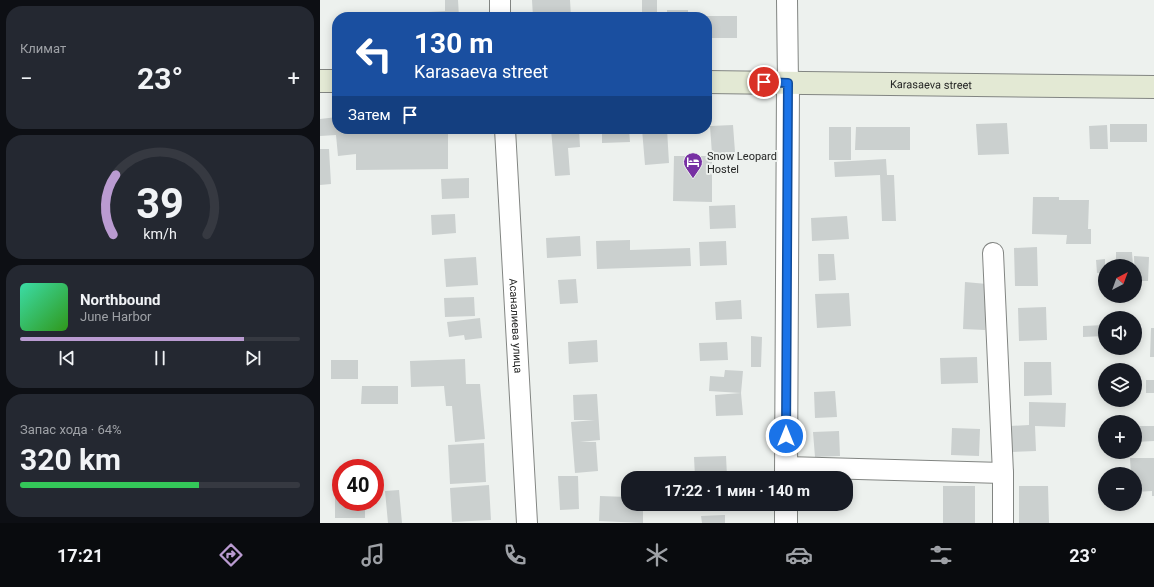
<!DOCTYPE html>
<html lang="ru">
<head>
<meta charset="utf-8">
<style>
	body { margin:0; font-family:Roboto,sans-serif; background:#242831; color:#f1f3f6; height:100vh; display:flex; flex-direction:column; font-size:15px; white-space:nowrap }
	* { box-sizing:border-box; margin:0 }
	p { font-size:13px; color:#9ea1a6 }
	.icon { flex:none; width:22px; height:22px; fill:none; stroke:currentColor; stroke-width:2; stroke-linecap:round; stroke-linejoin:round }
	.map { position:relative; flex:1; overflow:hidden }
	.side { display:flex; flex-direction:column; gap:6px; padding:6px; background:#0d0f14; width:320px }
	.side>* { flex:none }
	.hud { position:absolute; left:12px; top:12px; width:380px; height:122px; border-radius:16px; box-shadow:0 2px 10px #0003; background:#1a4fa0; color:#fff; overflow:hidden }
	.needle { width:26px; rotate:41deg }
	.buttons { position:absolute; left:778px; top:259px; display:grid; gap:8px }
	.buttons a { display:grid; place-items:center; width:44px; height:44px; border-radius:50%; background:#171b24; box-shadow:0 2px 10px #0003; font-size:20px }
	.speed { position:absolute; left:12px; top:459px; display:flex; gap:8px; font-size:20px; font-weight:700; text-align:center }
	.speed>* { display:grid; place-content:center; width:52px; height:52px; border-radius:50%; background:#171b24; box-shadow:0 2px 10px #0003; line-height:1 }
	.speed .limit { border:6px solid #d22; background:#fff; color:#111 }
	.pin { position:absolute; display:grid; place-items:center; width:34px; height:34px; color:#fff; margin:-17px; border:2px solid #fff; border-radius:50%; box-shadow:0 1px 4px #0007 }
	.me { position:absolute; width:44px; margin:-22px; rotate:0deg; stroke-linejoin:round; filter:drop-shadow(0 0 3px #0008) }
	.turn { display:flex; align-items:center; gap:14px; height:84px; padding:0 16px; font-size:18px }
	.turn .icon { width:52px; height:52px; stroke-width:2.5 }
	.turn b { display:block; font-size:28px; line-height:34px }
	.then { display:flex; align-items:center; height:38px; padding:0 16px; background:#0003; gap:8px; font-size:15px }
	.big { font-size:30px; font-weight:700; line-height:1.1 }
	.side .tile { flex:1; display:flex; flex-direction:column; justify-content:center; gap:6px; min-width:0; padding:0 14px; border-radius:16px; background:#242831 }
	.side .dial { align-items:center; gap:0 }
	.dial svg { height:104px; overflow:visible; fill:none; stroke:#363941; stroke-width:7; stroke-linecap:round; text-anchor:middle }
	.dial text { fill:#f1f3f6; stroke:none }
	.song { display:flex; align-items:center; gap:12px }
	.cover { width:48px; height:48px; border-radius:6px; background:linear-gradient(135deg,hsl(160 70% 55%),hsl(110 70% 35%)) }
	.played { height:4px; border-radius:2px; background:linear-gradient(90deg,#ba9bd1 80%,#363941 80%) }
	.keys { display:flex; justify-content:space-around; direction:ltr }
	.heat { display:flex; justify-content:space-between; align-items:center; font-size:22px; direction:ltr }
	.charge { height:6px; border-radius:3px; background:linear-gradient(90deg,#34c759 64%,#363941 0) }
	.trip { position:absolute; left:301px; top:471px; width:232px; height:40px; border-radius:16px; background:#171b24; box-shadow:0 2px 10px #0003; font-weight:700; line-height:40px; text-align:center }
	.dock { display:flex; height:64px; justify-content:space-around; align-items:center; background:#090b0e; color:#9ea1a6 }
	.dock .icon { width:28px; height:28px }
	.dock .active { color:#ba9bd1 }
	.dock b { font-size:18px; color:#f1f3f6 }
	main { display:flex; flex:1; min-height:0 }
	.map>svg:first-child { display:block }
</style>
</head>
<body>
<main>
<section class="side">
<div class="tile"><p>Климат</p>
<div class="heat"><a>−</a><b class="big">23°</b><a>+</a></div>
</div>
<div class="tile dial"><svg viewBox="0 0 100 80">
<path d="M14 69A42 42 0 1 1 86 69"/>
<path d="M14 69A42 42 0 0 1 16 23" stroke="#ba9bd1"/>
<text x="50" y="56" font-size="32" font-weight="700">39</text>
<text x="50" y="72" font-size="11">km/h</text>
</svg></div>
<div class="tile">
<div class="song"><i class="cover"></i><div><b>Northbound</b><p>June Harbor</p></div></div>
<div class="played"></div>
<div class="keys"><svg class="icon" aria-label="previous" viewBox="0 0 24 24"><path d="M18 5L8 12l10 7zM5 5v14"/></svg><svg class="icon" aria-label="pause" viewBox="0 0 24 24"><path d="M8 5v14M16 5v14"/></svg><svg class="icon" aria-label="next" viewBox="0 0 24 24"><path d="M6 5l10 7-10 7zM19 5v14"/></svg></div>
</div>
<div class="tile"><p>Запас хода · 64%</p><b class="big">320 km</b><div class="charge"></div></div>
</section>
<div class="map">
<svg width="834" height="523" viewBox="0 0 834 523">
	<rect width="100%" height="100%" fill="#edf1ee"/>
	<path fill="#cbd0cf" d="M125,0H138L139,17H108V12L125,11Z
		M212,0H250L251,17H213Z
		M322,0H337V17H322Z
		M347,10H368V17H347Z
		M387,16H417V38H387Z
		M17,117V129H128V169L36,170V154L18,156L16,135L0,136V119Z
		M687,123L689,154L658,155L656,124Z
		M790,124H827V142H790Z
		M413,125L415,152L392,154L390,126Z
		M787,125L788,149H770L769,126Z
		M509,127H531V160H509Z
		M536,127H590V150H535Z
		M231,129H259L260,147L248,148L250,175L235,176Z
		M282,129H309L310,142L282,143Z
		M322,129H347L349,163L325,165Z
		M0,149H9L11,184L0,185Z
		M354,156H392V202L353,201Z
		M566,159L567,175H574L576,221H562L560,175L515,177L514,162Z
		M149,178V198L122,199L121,179Z
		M713,197H739V200H769L768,229H771V244H746L747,235L712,234Z
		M415,205L416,228L390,229L389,206Z
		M135,214L136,233L112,235L111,215Z
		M527,216L529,239L492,241L491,218Z
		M260,236L261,256L227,258L226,238Z
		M310,240V250L370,248L371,266L277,269L276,241Z
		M406,241L407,265L380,266L379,242Z
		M717,247L718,286H695L694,248Z
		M796,252H812L813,266H796Z
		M498,254H514L516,280L499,281Z
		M814,256L829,257L828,281H815Z
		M156,257L158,285L126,287L124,259Z
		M785,259V272L777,273L776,260Z
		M256,279L258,303L240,304L238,280Z
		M645,282L667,284L665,330L643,329Z
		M529,293L531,326L497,328L495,294Z
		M154,297L155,316L125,317L124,298Z
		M421,300L422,319L396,320L395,302Z
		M726,307L727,340L699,341L698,308Z
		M160,318L162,338L145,340L144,335L129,337L127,322Z
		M785,325V336L763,337V326Z
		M831,328H834V357H830Z
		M431,336L442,337L441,367H431Z
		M277,340L278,362L249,364L248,342Z
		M407,342L408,360L380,361L379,343Z
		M657,357L658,383L621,384L620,358Z
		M145,359L146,384H160L165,439L135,442L132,406H126L124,386L91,387L90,361Z
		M11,360H38V379H11Z
		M704,362H731L732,395L704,396Z
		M405,370L423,371L421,393L389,391L390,376L404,377Z
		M785,379V387L778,388V380Z
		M826,380H834V393H826Z
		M42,386H78V404H41Z
		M515,391L517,417L495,418L494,392Z
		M421,393L423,415L396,416L395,395Z
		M277,394L280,440L260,442H276L278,471L255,473L251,422L275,420H254L253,395Z
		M709,402L746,403L745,427L715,426L716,451L691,452L690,426L709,425Z
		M782,426H785V442H782Z
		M815,426H834V441L815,442Z
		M632,428L660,429L659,456L631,455Z
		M519,431L520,456L495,457L493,432Z
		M164,443L166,482L130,484L128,445Z
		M406,456L407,476L375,477L374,457Z
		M810,458H834V496H832V491L815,492V474H811Z
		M238,476H258L259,509L240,510Z
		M15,485H21V502H45V518H15Z
		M169,485L171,520L132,522L130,488Z
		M623,486H655V523H623Z
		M699,486H728L729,523H699Z
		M79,490L82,523H68L65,491Z
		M280,496L308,497V504H323V523L279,521Z
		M495,504H519V510H495Z
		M405,515V523H382L381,516Z"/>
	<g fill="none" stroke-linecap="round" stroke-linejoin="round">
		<defs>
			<g id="minor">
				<path d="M180,0V17"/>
				<path d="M467,0L468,83"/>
				<path id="s1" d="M185,129L207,523"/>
				<path d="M673,253L683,473"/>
				<path d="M466,467L683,473V523"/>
			</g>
			<path id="tertiary" d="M466,478L468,83
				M466,523V504"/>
			<g id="secondary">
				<path d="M0,81H17"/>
				<path id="s2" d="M387,82L834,87"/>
			</g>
		</defs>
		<use href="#minor" stroke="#828582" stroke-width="22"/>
		<use href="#tertiary" stroke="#828582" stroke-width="24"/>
		<use href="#secondary" stroke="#828582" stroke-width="24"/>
		<use href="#minor" stroke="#fff" stroke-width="20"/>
		<use href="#tertiary" stroke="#fff" stroke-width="22"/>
		<use href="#secondary" stroke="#e3e9d4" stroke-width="22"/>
	</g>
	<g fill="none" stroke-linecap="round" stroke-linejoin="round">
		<defs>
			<path id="route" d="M444,82L468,83L466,436"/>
		</defs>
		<use href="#route" stroke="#114b97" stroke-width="10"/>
		<use href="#route" stroke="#1a73e8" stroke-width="7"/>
	</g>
	<defs>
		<symbol id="hotel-pin" viewBox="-11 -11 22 30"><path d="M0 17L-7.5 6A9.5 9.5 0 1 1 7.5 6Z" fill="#7730a3" stroke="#edf1ee"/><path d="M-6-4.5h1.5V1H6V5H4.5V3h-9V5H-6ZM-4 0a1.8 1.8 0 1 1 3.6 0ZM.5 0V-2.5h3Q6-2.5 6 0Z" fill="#fff"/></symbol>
	</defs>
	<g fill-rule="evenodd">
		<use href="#hotel-pin" x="362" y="151" width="22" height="30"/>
	</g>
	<g text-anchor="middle" stroke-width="4" stroke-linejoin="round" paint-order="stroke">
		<g font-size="11" fill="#252625" stroke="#edf1ee">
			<text dy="4" stroke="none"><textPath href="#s2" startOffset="224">Karasaeva street</textPath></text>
			<text dy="4" stroke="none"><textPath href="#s1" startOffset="197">Асаналиева улица</textPath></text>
		</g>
		<g font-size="11" fill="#252625" stroke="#edf1ee" text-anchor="start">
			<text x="387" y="160">Snow Leopard<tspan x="387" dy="13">Hostel</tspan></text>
		</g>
	</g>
</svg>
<div class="buttons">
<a><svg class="needle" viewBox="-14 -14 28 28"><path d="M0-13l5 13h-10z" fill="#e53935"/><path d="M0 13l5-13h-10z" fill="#9ea1a6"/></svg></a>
<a><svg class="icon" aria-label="sound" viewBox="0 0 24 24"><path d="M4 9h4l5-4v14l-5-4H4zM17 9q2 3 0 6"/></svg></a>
<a><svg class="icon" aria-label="layers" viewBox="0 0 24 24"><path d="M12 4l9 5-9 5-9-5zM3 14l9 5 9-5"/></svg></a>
<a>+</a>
<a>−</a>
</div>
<div class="speed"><div class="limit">40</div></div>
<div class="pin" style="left:444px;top:82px;background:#d93025"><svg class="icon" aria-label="arrive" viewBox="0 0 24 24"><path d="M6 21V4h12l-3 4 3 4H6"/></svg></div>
<svg class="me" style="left:466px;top:436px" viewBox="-20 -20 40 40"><circle r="17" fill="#1a73e8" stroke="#fff" stroke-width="3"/><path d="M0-11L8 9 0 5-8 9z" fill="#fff"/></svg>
<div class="trip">17:22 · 1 мин · 140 m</div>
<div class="hud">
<div class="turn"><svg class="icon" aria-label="left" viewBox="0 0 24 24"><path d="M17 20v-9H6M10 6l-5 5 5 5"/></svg><div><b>130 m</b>Karasaeva street</div></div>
<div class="then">Затем<svg class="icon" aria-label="arrive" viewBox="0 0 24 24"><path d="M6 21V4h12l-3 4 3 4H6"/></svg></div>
</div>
</div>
</main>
<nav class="dock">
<b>17:21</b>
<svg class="icon active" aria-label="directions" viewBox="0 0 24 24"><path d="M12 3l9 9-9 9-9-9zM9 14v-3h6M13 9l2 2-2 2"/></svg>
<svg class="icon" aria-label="music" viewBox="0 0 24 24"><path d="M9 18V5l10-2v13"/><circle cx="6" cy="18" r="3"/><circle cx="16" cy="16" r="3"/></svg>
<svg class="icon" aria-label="phone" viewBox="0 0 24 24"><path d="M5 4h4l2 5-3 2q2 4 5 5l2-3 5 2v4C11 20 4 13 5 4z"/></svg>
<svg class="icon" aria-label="climate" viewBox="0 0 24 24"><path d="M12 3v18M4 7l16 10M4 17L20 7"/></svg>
<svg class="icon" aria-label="car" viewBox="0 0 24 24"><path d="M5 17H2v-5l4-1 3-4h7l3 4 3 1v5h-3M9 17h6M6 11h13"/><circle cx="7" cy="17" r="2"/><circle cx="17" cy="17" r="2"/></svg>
<svg class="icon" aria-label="filters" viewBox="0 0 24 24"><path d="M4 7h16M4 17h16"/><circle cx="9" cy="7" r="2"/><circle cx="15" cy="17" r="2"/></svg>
<b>23°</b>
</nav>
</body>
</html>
